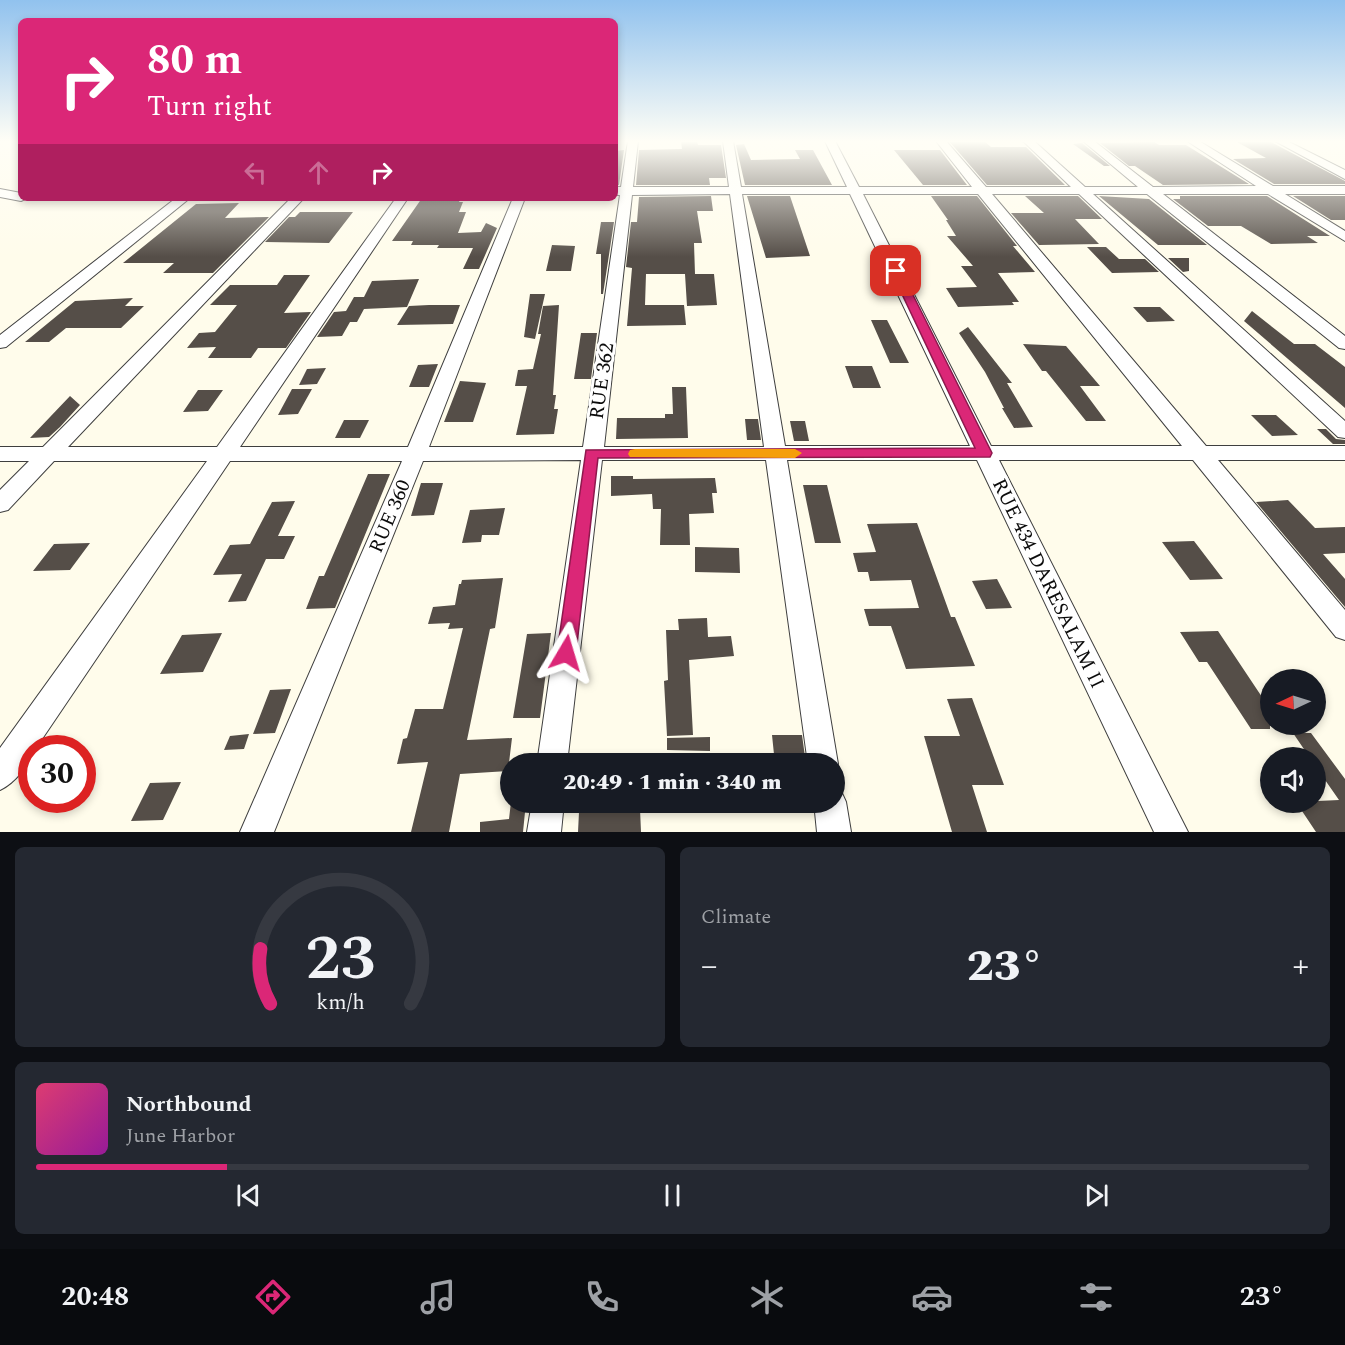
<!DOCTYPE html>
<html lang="en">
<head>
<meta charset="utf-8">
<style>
	body { margin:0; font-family:Spectral,serif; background:#242831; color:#f1f3f6; height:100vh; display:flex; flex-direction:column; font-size:22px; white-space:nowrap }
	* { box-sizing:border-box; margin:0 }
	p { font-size:20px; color:#9ea1a6 }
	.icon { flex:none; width:33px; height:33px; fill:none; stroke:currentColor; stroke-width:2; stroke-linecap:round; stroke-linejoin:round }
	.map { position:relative; height:832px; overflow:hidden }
	.details { display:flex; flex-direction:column; gap:15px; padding:15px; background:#0d0f14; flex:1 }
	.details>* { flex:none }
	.guide { position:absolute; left:18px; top:18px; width:600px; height:183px; border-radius:9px; box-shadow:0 3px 9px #0003; background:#db2777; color:#fff; overflow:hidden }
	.needle { width:39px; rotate:266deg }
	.tools { position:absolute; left:1260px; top:669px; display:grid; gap:12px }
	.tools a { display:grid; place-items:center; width:66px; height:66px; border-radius:50%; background:#171b24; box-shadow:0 3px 9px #0003; font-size:30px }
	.speed { position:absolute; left:18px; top:735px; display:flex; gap:12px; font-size:30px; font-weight:700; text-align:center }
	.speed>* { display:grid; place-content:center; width:78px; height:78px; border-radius:50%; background:#171b24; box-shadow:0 3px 9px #0003; line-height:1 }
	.speed .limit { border:9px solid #d22; background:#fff; color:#111 }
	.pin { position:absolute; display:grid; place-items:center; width:51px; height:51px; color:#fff; margin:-26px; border-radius:12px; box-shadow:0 3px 9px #0006 }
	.me { position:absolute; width:66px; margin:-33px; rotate:7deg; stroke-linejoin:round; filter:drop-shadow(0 0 4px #0008) }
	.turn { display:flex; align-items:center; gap:21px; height:126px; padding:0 30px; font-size:27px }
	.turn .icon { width:78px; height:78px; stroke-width:2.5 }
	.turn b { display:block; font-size:42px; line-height:51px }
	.lanes { display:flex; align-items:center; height:57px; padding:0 30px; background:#0003; justify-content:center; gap:30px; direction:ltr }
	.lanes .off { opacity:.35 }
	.big { font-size:45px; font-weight:800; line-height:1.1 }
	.details .tile { flex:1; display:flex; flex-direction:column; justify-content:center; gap:9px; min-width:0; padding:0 21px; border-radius:9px; background:#242831 }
	.details .dial { align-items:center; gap:0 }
	.dial svg { height:156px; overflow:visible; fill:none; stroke:#363941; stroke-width:7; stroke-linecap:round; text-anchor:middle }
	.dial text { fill:#f1f3f6; stroke:none }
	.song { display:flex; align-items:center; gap:18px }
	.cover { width:72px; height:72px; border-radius:9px; background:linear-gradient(135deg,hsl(340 70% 55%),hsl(300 70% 35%)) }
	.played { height:6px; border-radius:3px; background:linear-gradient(90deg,#db2777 15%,#363941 15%) }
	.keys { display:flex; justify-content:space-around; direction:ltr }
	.heat { display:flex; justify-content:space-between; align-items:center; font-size:33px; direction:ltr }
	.details .tiles { flex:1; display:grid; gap:15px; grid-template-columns:1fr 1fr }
	.tile:last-child { grid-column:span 2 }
	.trip { position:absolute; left:500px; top:753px; width:345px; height:60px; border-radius:30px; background:#171b24; box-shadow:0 3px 9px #0003; font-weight:800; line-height:60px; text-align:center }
	.dock { display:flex; height:96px; justify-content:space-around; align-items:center; background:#090b0e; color:#9ea1a6 }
	.dock .icon { width:42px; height:42px }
	.dock .selected { color:#db2777 }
	.dock b { font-size:27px; color:#f1f3f6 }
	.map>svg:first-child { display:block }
</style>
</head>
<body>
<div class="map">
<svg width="1345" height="832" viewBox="0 0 1345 832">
	<rect width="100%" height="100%" fill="#fffceb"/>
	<path fill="#554e48" d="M681,141H697L698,145H721L726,178H709L710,185H636L639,150L682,149Z
		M949,141H984L991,147H1026L1065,185H987Z
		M1269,141L1345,181V184H1274L1233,159L1266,158L1237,142Z
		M1154,142L1159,145H1186L1249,184L1163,185L1135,166H1129L1100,143Z
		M1082,143L1110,166H1104L1073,144Z
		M744,144L751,160L800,159L795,150H813L832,185H745L736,145Z
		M624,150L619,185H615V151Z
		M894,150H940L967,185H923Z
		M711,196L713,211H697L702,243H694L695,274H714L717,305L687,306L685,274H646L645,305H684L686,325L627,326L632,268L626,267L631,222H637L639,197Z
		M747,196H790L810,256L766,258Z
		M931,196H977L1017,246H1013L1035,272L998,273L1019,302H1012L1014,305L958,307L946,288L977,287L961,266H973L947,236H956L946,220H948Z
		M1025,196H1078L1102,219H1075L1099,244L1039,245L1011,213H1044Z
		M1099,196L1149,199L1207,245H1158Z
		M1180,196H1267L1330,236H1307L1318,243L1271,244L1241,226H1208L1173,199H1180Z
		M1293,196H1345V220H1331Z
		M422,198H461L459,202H463L459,212H466L458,233L481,232L486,223L497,228L479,269H463L473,248H437L439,245H411L413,241H392Z
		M239,203L225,218L269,217L213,273H163L174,263H123L196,204Z
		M300,212H353L329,243L265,242L289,217H295Z
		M601,222H614L603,294H601V254H596Z
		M552,245L575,246L571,271H546Z
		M1087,247H1106L1119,259H1145L1159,272L1112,273Z
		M1168,258H1189V271L1183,272Z
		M284,275H310L284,313L311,312L286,348H258L251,358H208L216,347L187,348L199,333L215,332L237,305H210L230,285H277Z
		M419,279L407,307L364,309L357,322H350L342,336L317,337L334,312L346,311L354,297H364L372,281Z
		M530,294H545L535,339L524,337Z
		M133,298L125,306H144L121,328H66L49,342H25L75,301Z
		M429,305H460L453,324L397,325L409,306Z
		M559,305L553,395H556L554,409H558L554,434L516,435L527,386H515L518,370L533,369L541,334H538L543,306Z
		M1133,307H1160L1175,321L1147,322Z
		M1252,311L1294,344H1315L1345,367V408L1244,321Z
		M871,320H887L909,363H890Z
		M968,327L1012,383H1007L1033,427L1014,428L1002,408H1004L985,372L959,333Z
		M581,333H597L591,379H574Z
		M1023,344L1066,346L1100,386H1080L1106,421H1086L1046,371H1042Z
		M438,364L429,387H409L418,365Z
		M845,366H872L881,388H853Z
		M326,368L317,384L299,385L307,369Z
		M460,381L486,383L473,422H444Z
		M672,387H686L688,438L616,439L617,418H665V414H673Z
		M292,389H312L298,414L278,415Z
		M198,390H223L208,411L183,412Z
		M70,396L80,405L60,427L49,437L30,438Z
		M1251,415H1276L1298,435L1272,436Z
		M745,419H758L761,440H747Z
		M344,420H369L360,438H335Z
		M790,421H805L809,441H794Z
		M1317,429H1326L1336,439L1345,440V444H1333Z
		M368,474H390L335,608L306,609L319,576H324Z
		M611,476H633V479L715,478L717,493H712L714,513L689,514L690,545H660L661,509H653L652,494L611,496Z
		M421,483H443L434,515L411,516Z
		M803,485H827L841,543H815Z
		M1288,500L1315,528L1345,527V553L1323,554L1345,579V607L1256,502Z
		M295,501L278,536H295L284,559H266L246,601L228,602L242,574L213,575L230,545L250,544L272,502Z
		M505,508L499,535H482L481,542L462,543L470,510Z
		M917,523L951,617H955L975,666L906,669L891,626H869L864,609L919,608L911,580L870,581L868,572H858L853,553L876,552L867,524Z
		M1194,541L1223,579L1190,580L1162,542Z
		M90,543L70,570L33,571L54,544Z
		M695,547L739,548L740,573L695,572Z
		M503,578L495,628L490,629L467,740L512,738L508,771L460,774L449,832H411L428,762L397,764L403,739L407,738L415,709H443L463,628L448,629L450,623L428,624L433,607L455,605L459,584H461L462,580Z
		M997,579L1012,608L986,609L972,581Z
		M707,618L708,637L731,636L734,656L689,660L693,735L667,736L664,681L668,680L666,630H679L678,619Z
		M1218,631L1270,709V729H1251L1207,662H1199L1180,632Z
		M222,633L203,672L160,674L182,635Z
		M551,633L540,718H513L527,634Z
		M291,689L275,733L253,734L270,690Z
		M972,698L1004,785H972L987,832H952L924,736H960L947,699Z
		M1293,733H1311L1345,779V832H1316L1296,802L1339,800L1316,767V758H1310Z
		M249,734L244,749L224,750L230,736Z
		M772,735H802L806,764H775Z
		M710,737V751L667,750V738Z
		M181,782L163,820L131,821L150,783Z
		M511,802H526L523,832H480V822L509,819Z
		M640,809L641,832H578L579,812Z"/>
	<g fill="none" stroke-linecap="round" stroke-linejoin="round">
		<defs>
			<path id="minor" d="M628,141H638L633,187H729L723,141H733L741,187H847L825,141H835L859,187H972L936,141H946L986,187H1071L1023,141H1034L1085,187H1138L1083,141H1094L1153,187L1256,186L1187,141H1199L1273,186H1345V194H1285L1345,231V241L1268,194H1163L1345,336V349L1339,348L1147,194H1093L1345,421V438L1338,437L1079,194H992L1206,446H1345V460H1218L1345,610V640L1336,637L1193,460H999L1188,832H1154L977,460H787L838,764L834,775V764H808L766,460H602L567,764H537L581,460L423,461L274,832H240L402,461H230L36,748H32C32,764 13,784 0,790V748L207,461H54L8,510L0,512V490L29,461H0V447H43L291,198H304L68,447H217L396,198H408L240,447H408L513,198H525L429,447H583L620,195H615V187H621ZM730,194L764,447H604L632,195ZM742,194H850L970,446H785ZM863,194H978L1182,446H991Z
				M1275,141H1287L1345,170V179Z
				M0,189L21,193V198H27L21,201L0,197Z
				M176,198H190L6,347L0,348V335Z
				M834,788L841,791L846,802L851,832H817L814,802H834Z
				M532,802H564L561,832H527Z"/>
		</defs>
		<use href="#minor" stroke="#3f3f3f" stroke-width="2"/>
		<use href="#minor" fill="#fff" fill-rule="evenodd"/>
	</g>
	<linearGradient id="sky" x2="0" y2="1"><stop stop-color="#91c2ee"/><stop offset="0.55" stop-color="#fffef6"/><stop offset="1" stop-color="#fffef6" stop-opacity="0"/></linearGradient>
	<rect width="1345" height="257" fill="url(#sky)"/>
	<path fill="#db2777" stroke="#8e194d" stroke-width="1.5" d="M896,268L901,271L992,453L990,457L598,458L576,653L573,659L566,661L559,659L557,653L586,450L975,448L891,271Z"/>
	<path fill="#f59e0b" d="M635,449H795L802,453L795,458L630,457L628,454L630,450Z"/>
	<g text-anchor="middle" stroke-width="6" stroke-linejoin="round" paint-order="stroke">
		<g font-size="20" fill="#0c0c0c" stroke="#fff">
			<text transform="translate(601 381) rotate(-82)" y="7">RUE 362</text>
			<text transform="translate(389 516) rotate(-67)" y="7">RUE 360</text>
			<text transform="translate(1049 583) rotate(64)" y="7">RUE 434 DARESALAM II</text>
		</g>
	</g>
</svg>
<div class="tools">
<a><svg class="needle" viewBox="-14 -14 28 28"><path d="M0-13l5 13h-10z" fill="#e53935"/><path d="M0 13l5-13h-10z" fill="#9ea1a6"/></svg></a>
<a><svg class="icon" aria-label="sound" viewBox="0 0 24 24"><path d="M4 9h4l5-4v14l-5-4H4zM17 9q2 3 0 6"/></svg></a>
</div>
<div class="speed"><div class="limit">30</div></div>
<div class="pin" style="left:896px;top:271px;background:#d93025"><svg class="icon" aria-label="arrive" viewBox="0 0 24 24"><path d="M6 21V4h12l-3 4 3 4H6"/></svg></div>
<svg class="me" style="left:566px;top:653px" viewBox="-20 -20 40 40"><path d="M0-17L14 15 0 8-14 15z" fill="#db2777" stroke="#fff" stroke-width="4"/></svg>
<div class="trip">20:49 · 1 min · 340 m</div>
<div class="guide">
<div class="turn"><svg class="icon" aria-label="right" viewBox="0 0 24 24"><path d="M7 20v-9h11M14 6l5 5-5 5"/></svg><div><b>80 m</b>Turn right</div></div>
<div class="lanes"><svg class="icon off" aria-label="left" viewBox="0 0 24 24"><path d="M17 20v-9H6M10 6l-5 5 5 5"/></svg><svg class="icon off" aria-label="ahead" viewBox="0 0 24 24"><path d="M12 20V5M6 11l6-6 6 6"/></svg><svg class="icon" aria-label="right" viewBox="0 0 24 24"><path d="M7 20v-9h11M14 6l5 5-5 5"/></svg></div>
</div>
</div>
<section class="details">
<div class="tiles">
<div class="tile dial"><svg viewBox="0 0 100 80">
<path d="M14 69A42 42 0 1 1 86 69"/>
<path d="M14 69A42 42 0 0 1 9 41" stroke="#db2777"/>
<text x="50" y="56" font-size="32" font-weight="700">23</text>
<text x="50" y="72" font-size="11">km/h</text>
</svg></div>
<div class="tile"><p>Climate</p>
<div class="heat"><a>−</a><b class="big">23°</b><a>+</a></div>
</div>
<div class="tile">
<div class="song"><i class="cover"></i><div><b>Northbound</b><p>June Harbor</p></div></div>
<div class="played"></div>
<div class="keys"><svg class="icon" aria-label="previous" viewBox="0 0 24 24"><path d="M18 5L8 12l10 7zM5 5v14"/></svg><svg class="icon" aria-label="pause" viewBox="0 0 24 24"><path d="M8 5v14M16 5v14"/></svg><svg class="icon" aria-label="next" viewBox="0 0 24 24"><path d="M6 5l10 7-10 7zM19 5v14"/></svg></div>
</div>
</div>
</section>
<nav class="dock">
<b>20:48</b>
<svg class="icon selected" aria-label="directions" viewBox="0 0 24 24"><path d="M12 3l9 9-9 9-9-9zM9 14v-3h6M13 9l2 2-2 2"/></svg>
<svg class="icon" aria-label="music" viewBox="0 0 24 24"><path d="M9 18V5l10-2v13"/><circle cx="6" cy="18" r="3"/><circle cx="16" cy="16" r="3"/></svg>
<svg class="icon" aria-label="phone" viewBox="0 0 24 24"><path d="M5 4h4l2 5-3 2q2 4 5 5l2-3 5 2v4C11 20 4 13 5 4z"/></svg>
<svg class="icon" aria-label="climate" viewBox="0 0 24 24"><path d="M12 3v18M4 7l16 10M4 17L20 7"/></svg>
<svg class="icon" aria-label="car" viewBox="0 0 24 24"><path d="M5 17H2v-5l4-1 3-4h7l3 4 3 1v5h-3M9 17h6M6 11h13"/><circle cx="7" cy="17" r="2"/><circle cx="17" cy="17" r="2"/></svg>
<svg class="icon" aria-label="filters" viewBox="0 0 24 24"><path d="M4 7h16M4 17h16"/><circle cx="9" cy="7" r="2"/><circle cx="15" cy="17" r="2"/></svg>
<b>23°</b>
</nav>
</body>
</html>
